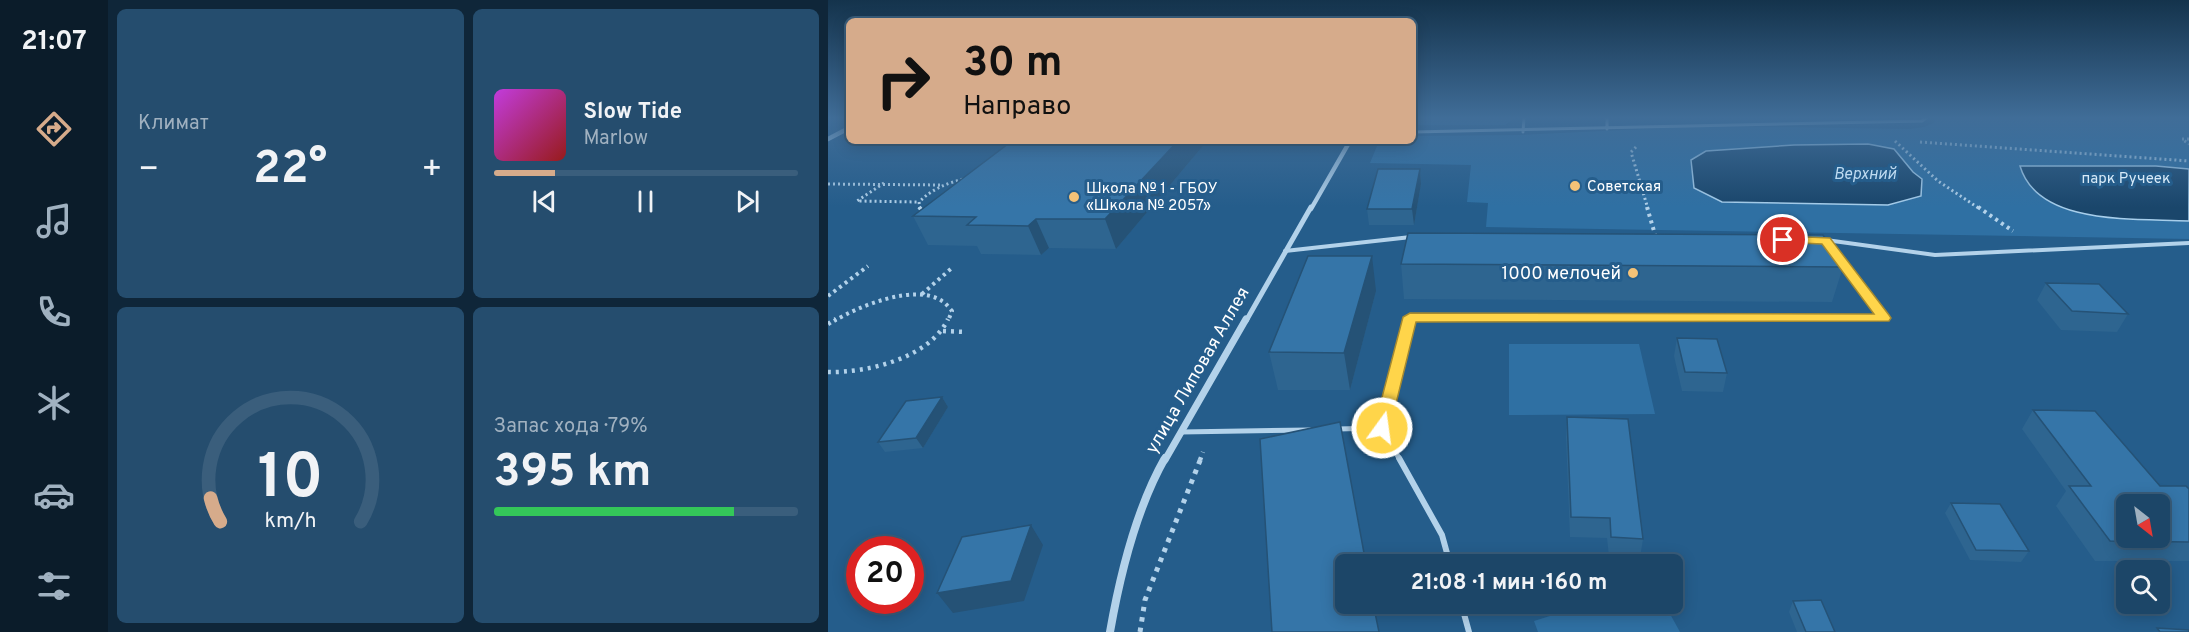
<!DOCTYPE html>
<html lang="ru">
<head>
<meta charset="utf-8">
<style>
	body { margin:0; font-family:Overpass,sans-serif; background:#254d6e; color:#f1f3f6; height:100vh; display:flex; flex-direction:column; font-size:22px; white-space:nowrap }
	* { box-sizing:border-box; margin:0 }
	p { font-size:20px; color:#a0b1c0 }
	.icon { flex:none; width:33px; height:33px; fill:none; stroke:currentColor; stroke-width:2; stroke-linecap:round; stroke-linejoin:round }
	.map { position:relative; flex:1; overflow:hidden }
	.drawer { display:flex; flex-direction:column; gap:9px; padding:9px; background:#0f2639; width:720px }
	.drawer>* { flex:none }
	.guide { position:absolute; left:18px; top:18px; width:570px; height:126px; border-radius:9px; box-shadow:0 3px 15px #0003,0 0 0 2px #3a5e7c; background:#d6ab8b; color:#111; overflow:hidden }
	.needle { width:39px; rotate:149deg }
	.tools { position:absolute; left:1288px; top:494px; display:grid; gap:12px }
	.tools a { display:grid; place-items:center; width:54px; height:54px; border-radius:9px; background:#1c4668; box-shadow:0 3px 15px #0003,0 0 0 2px #3a5e7c; font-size:30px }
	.speed { position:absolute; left:18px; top:536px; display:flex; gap:12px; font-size:30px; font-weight:700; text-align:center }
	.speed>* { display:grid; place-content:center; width:78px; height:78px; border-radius:50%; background:#1c4668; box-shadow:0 3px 15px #0003,0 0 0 2px #3a5e7c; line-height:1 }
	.speed .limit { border:9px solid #d22; background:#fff; color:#111 }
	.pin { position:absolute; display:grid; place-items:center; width:51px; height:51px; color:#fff; margin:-26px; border:3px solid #fff; border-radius:50%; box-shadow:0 2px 6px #0007 }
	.me { position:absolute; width:66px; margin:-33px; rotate:14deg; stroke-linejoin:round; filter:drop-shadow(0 0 4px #0008) }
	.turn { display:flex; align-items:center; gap:21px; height:126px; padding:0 18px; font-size:27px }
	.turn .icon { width:78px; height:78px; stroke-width:2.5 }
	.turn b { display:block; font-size:42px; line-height:51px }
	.big { font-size:45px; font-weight:700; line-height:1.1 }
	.drawer .widget { flex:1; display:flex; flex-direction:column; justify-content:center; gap:9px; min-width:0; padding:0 21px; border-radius:9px; background:#254d6e }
	.drawer .dial { align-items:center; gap:0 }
	.dial svg { height:156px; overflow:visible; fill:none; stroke:#3a5e7c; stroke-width:7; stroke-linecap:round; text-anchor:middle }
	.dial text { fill:#f1f3f6; stroke:none }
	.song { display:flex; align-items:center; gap:18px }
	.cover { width:72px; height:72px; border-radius:9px; background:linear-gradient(135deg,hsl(290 70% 55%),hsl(0 70% 35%)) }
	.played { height:6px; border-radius:3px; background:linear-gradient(90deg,#d6ab8b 20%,#3a5e7c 20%) }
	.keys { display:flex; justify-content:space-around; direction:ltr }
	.heat { display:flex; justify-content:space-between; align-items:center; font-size:33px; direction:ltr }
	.charge { height:9px; border-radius:4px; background:linear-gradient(90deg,#34c759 79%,#3a5e7c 0) }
	.drawer .tiles { flex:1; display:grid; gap:9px; grid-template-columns:repeat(2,1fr) }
	.trip { position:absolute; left:507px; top:554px; width:348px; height:60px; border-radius:9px; background:#1c4668; box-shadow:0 3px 15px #0003,0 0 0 2px #3a5e7c; font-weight:700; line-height:60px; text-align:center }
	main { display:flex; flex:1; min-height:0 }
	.tab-bar { display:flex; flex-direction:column; width:108px; justify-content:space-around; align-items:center; background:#0b1c2a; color:#a0b1c0 }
	.tab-bar .icon { width:42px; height:42px }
	.tab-bar .on { color:#d6ab8b }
	.tab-bar b { font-size:27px; color:#f1f3f6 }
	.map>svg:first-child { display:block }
</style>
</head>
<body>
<main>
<nav class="tab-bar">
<b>21:07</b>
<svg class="icon on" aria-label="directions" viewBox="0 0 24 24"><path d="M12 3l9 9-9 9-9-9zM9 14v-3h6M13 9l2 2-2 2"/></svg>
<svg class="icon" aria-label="music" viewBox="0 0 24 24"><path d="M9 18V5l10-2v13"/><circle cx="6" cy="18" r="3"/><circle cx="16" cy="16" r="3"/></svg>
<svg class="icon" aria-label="phone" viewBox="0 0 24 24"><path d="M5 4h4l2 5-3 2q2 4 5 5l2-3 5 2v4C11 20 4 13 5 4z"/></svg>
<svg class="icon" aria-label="climate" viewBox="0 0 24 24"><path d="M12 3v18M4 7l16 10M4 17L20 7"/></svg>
<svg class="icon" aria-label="car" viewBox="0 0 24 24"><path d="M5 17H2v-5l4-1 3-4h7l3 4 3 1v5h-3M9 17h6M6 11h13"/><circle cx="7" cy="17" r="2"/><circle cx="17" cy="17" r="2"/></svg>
<svg class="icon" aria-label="filters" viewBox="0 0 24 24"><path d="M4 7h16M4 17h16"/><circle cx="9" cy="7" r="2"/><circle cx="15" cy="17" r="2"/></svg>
</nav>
<section class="drawer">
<div class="tiles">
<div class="widget"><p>Климат</p>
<div class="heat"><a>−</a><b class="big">22°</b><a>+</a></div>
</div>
<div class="widget">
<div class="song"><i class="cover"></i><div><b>Slow Tide</b><p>Marlow</p></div></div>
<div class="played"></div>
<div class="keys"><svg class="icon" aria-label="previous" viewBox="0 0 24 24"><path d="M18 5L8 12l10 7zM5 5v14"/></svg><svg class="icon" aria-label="pause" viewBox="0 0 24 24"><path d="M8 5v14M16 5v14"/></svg><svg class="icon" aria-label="next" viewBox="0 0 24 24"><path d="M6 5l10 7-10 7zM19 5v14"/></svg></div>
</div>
<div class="widget dial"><svg viewBox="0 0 100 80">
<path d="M14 69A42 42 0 1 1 86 69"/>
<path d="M14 69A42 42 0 0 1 9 57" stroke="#d6ab8b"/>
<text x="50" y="56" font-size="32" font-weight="700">10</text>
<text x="50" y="72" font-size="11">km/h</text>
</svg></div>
<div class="widget"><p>Запас хода · 79%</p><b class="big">395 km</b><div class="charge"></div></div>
</div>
</section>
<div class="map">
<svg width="1361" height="632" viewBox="0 0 1361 632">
	<rect width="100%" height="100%" fill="#255d8b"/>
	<path fill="#2f70a3" d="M585,118H687L677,125H585Z
		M1107,118H1361V239L658,227L660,203L639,202L643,165L542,163L551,141H585V136L692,135L878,126L1082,129L1096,127L1106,123Z
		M681,344H811L827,414L681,415Z
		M763,603H836L852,632H710L706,621Z"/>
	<path fill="#1a466b" stroke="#a7ceeb" stroke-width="1.5" d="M1040,144L1066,149L1085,172L1094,179L1093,196L1060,205L894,202L866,188L863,160L878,151L966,145Z
		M1192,166H1328L1361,169V221C1310,218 1210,227 1192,166Z"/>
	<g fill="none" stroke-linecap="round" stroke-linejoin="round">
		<path stroke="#b3d2ea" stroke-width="3" stroke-dasharray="2 3" stroke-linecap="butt" d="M1361,139H1354L1361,144
			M1067,141L1110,181L1152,209
			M1092,142L1361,161
			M808,147L803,152L820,209
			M56,183L29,201L91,202
			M0,184L115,185
			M92,209L91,202C104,189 119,183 136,179"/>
		<path stroke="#b3d2ea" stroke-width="4" stroke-dasharray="3 4" stroke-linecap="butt" d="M91,207L96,213
			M819,207L828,238
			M1150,207L1185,231
			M94,294L125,267
			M0,296L40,266
			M6,321C31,306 87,283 114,301C118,303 121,308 124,311L120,321"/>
		<path stroke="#b3d2ea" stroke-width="4.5" stroke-dasharray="3 5" stroke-linecap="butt" d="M0,324L8,319
			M115,331L138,332
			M0,372C39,373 102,358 120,319
			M372,460L375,452"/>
		<path stroke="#b3d2ea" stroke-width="5" stroke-dasharray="4.5 6" stroke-linecap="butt" d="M312,632L317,600L373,458"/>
		<path stroke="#b3d2ea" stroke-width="3" d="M779,118V129
			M585,132L1094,121L1098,118
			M695,132L696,118"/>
		<path stroke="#b3d2ea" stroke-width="4" d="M998,240L1107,255L1361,243
			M457,251L583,237
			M581,321L582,317L1056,318L999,241"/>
		<path stroke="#b3d2ea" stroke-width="5" d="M554,428L581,319
			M509,429L554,428L572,460
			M353,432L482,430"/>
		<path stroke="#b3d2ea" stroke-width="6" d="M571,458L614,535L622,564
			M633,603L641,632"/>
		<path stroke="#b3d2ea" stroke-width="4.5" d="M0,139L21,128
			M483,209L522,141"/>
		<path stroke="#b3d2ea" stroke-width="5" d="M418,321L483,207"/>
		<path stroke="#b3d2ea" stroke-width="7" d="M337,460L418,319"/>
		<path stroke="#b3d2ea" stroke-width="8" d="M282,632C292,575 308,509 337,458"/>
	</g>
	<path fill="#2e6590" d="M379,141L288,249L221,248L213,255L153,254L149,246L100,245L85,216Z
		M592,169L593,184L586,225H541L539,209Z
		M573,264L1015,267L1004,302L576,299Z
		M1218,283L1300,314L1289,332L1233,330L1209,300Z
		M548,291L522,390H450L441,352Z
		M849,338L899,373L895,392L854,391L846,356Z
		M114,397L120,407L95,448L57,452L50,442Z
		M1205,410L1332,486L1361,489V561H1267L1228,506L1238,491L1194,429Z
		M739,417L815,539L812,558L781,557L779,538L742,537L738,437Z
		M1123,503L1201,551L1193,562L1142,560L1117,513Z
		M965,601L1007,632H969L961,612Z"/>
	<path fill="#255276" d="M350,141H379L288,249L277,219Z
		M592,169L593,184L586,225L584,209Z
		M208,219L221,248L213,255L200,226Z
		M544,256L548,291L522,390L516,353Z
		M114,397L120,407L95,448L88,438Z
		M203,525L215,545L196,601L125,613L109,593Z"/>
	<path fill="#3575a8" stroke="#255276" stroke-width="1.5" fill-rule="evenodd" d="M184,141H350L277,219H208L200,226L139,225L148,217L85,216Z
		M550,169H592L584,209H539Z
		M580,233L995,235L1015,267L573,264Z
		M480,256H544L516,353L441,352Z
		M1218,283L1271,284L1300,314L1244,311Z
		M849,338L889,339L899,373L857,372Z
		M114,397L88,438L50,442L78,401Z
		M1205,410L1267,411L1332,486H1358L1361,489V542L1282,541L1241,486H1263ZM1299,504H1332V537H1299Z
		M739,417L800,419L815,539L783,537L782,518L743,517Z
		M512,422L538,564H518V603H545L551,632H444L432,439Z
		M1123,503L1172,504L1201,551L1148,550Z
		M203,525L183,581L109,593L134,537Z
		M993,600L1007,632H978L965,601Z
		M1329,628L1361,630V632H1332Z"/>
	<linearGradient id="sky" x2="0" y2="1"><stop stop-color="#14334c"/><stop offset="0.57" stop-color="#406d98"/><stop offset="1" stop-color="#406d98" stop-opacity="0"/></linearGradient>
	<rect width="1361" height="207" fill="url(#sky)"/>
	<path fill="#ffd54a" stroke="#a68a30" stroke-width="1.5" d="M955,236L1002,238L1061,315L1063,318L1061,321L588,322L562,428L560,432H548L546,428L575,317L582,313L1046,314L994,244L951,242L949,240Z"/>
	<g fill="#f4c277" stroke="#255d8b" stroke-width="2">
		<circle cx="747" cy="186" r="6"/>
		<circle cx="246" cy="197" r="6"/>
		<circle cx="805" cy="273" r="6"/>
	</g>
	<g text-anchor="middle" stroke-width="6" stroke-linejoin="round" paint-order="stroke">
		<g font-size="15" fill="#d7eaf8" stroke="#255d8b">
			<text x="1298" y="183">парк Ручеек</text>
		</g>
		<g font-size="15" fill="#fff" stroke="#255d8b" text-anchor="start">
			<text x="759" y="191">Советская</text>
			<text x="258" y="193">Школа № 1 - ГБОУ<tspan x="258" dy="17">«Школа № 2057»</tspan></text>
		</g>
		<g font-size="16" font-style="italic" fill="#bfdbf1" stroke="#255d8b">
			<text x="1037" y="179">Верхний</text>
		</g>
		<g font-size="18" fill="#fff" stroke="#255d8b" text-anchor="end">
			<text x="793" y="279">1000 мелочей</text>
		</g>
		<g font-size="18" fill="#fff" stroke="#255d8b">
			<text transform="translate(369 370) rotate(-60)" y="6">улица Липовая Аллея</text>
		</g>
	</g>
</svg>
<div class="tools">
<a><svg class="needle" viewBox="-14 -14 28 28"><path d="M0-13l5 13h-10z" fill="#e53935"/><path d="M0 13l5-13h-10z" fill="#a0b1c0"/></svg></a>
<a><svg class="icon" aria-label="search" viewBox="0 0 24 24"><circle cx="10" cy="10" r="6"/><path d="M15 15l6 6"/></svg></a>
</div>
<div class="speed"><div class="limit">20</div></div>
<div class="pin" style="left:955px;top:240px;background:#d93025"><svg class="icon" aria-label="arrive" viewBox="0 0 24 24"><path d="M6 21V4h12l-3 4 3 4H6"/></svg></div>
<svg class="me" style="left:554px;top:428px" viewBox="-20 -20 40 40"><circle r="17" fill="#ffd54a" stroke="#fff" stroke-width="3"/><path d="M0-11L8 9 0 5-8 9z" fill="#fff"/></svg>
<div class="trip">21:08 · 1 мин · 160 m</div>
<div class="guide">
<div class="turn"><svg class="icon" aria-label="right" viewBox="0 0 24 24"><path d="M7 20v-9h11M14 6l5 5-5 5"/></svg><div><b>30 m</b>Направо</div></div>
</div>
</div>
</main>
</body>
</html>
